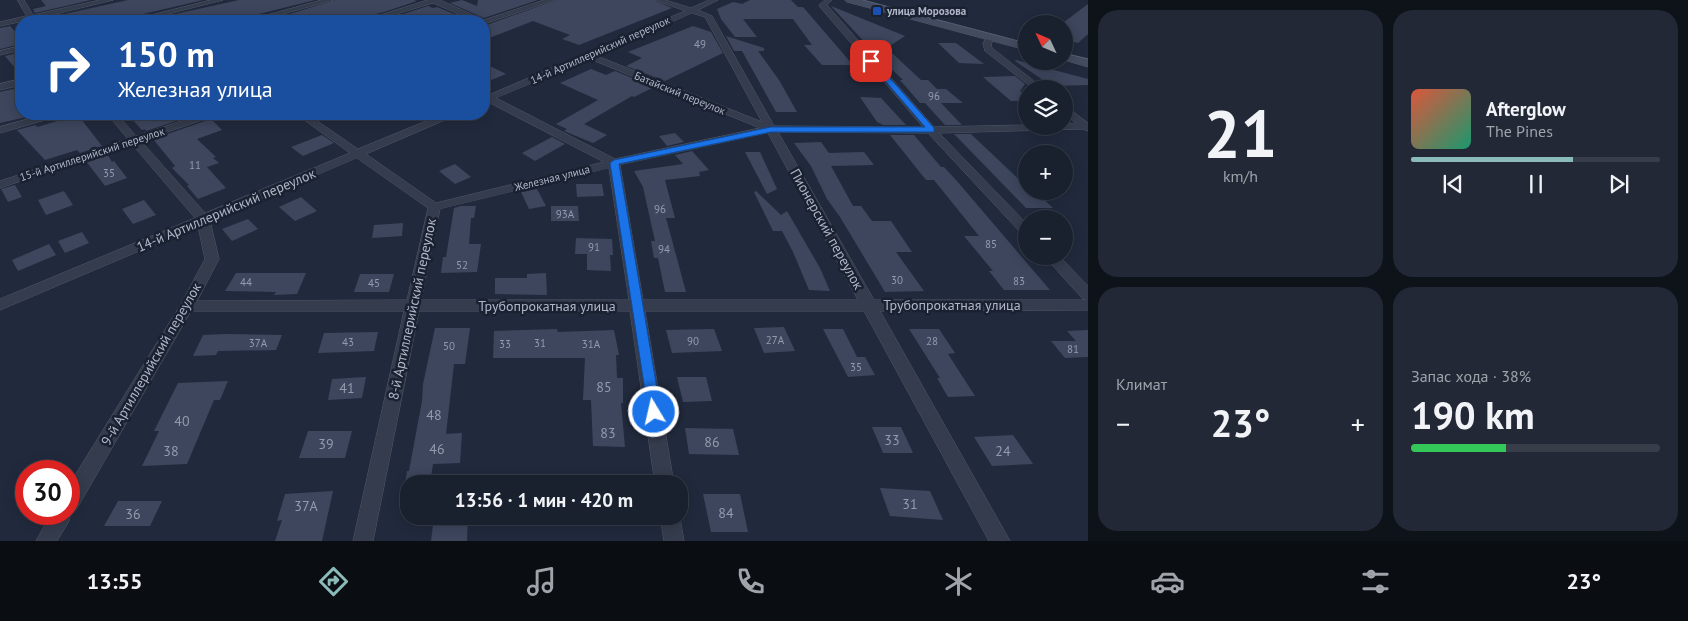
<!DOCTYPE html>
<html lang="ru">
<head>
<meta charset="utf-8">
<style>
	body { margin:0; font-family:"PT Sans",sans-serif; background:#222836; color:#f1f3f6; height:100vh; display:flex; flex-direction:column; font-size:19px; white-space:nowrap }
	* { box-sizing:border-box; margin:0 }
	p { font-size:16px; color:#9fa3aa }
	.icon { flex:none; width:28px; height:28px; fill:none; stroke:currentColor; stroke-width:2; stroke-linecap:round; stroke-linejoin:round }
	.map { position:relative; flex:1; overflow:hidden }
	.details { display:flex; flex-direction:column; gap:10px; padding:10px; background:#0e1219; width:600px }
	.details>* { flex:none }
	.top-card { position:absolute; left:15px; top:15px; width:475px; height:105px; border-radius:20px; box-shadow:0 2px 12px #0003,0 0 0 1px #373e4a; background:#1a4fa0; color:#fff; overflow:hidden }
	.needle { width:32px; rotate:314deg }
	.tools { position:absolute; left:1018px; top:15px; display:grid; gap:10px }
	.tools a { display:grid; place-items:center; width:55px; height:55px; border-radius:50%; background:#19202e; box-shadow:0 2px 12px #0003,0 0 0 1px #373e4a; font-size:25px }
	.speed { position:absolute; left:15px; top:460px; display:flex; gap:10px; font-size:25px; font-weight:700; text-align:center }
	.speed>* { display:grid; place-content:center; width:65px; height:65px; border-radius:50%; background:#19202e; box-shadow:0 2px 12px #0003,0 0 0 1px #373e4a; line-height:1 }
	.speed .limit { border:8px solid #d22; background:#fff; color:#111 }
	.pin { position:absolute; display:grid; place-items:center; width:42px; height:42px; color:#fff; margin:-21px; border-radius:10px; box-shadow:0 2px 8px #0006 }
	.me { position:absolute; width:55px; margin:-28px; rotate:351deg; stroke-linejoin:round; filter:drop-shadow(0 0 4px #0008) }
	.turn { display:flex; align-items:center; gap:18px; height:105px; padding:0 20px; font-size:22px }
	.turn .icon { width:65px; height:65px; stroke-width:2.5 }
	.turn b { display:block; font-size:35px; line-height:42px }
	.big { font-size:38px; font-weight:700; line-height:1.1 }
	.details .widget { flex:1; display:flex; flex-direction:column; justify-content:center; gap:8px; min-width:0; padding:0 18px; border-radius:20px; background:#222836 }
	.details .dial { align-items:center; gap:0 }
	.dial b { font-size:65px; line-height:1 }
	.song { display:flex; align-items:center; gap:15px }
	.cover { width:60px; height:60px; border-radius:8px; background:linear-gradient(135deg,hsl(10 70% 55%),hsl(160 70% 35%)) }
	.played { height:5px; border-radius:2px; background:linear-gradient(90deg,#8bbbb9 65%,#373e4a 65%) }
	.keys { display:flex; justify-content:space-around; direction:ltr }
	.heat { display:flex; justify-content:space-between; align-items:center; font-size:28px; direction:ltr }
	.charge { height:8px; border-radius:4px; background:linear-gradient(90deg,#34c759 38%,#373e4a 0) }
	.details .tiles { flex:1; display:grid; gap:10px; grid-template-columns:repeat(2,1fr) }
	.trip { position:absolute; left:400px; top:475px; width:288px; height:50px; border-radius:20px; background:#19202e; box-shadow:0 2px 12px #0003,0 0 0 1px #373e4a; font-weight:700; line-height:50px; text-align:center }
	.tab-bar { display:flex; height:80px; justify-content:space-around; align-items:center; background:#0a0d12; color:#9fa3aa }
	.tab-bar .icon { width:35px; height:35px }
	.tab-bar .current { color:#8bbbb9 }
	.tab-bar b { font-size:22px; color:#f1f3f6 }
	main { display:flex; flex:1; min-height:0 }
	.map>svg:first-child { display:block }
</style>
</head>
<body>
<main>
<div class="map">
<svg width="1088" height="541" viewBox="0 0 1088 541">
	<rect width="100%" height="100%" fill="#212a3d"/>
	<path fill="#3d465d" d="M41,0H91L35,13L33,9L46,6Z
		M128,0H203L122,19L120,17L104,21H43L42,19Z
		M239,0H315L231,21H163L162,17Z
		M335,0H414L417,1L384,12L358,18L353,15L330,21H312L307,18L289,21L280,17Z
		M462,0L477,6L478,0H538L484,18L450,3Z
		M556,0H653L672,8L579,45L562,39L570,35L533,21L484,40V26Z
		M750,0H791L798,7H803L853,65H822L804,45H812L793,19H743L757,37H735L721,19L717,9L733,2L742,4Z
		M1088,4V34L1078,43L1064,39V22Z
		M428,6L433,8L437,7L471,21H438L428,17L413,21H403L394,17Z
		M831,6L905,36L885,49H871Z
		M10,26L21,38V44L0,49V28Z
		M693,26L711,32L723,53L665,81L626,66L642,58L628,52Z
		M726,36L764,48V51H758L779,80L797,112H776L742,51H734Z
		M938,43H956L984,64L959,63Z
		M21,52V75L5,56Z
		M892,53L921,80H928L937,89H946L963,103H941L962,125H945L925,103H920L900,80H903L884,62Z
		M1016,60L1088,79V85L1052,86L1015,61Z
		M484,63L506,74L484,83Z
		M591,69L606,75L615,71L654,87L634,97L632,96L584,124L607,135L593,143L564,131L567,129L556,124L598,100L560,83Z
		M1015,76L1025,84L1020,91L1026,96V101H1011L983,77Z
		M13,89L21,101V114H29L31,116L0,123V92Z
		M860,97L881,98L906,125H883L877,122Z
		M127,114H197L146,131L145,129L142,130Z
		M78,115L102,146L80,153L77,150L45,160L17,130L36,125L37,127Z
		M211,119L222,130L197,139L216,157L213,158L219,163L207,167L226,188L198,199L187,186L189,185L172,168L175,166L153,139Z
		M675,133L684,142L667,146L659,136Z
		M954,134H971L1026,186V191L1037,193L1053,208H1026Z
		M322,135L334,143L303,156L291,147Z
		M890,135H914L941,167H944L956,180L1050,290H1004L989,271H993L964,236H979L934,180H926Z
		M552,137L565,144L535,161L522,153Z
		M821,142L829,153L864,152L874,165L831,166L853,206H861L872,221H891L912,252H896L924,291L885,292L840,217L827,199L811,166L794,143Z
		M692,151L709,170L699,172L700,176L665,180L675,218H666L686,292H665L658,258H654L651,241H655L643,187L634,171L683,164L675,155Z
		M745,152H760L777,189L767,194Z
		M107,154L112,162L114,161L127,178L105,186L86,161Z
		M455,164L471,177L455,184L439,171Z
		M576,184H602L604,196L577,197Z
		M15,185L22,197L8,202L1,189Z
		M537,189L546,206L529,209L521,192Z
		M64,191L73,205L46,215L38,200Z
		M756,191L781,215L787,211L820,268L830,291L809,290L793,252L782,231H773L754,192Z
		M301,197L317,211L295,221L279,207Z
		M144,200L156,215L133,224L122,209Z
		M461,206H476L474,218H471L469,244H481L477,272L441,273L443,257H446L454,208Z
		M551,206H578L579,221H551Z
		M248,219L258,229L232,241L222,229Z
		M403,223L402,236L372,238L374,225Z
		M82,232L89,243L65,253L58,241Z
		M576,238L612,239L613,255H610L611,271L587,270V254H575Z
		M49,244L56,255L18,271L12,260Z
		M236,273H306L297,294L274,295L276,292L225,291Z
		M546,273L547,295L495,294V278H527V274Z
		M360,274H394L389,292H354Z
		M784,327L795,351L764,353L754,328Z
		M435,328H470L465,364H454L446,434L462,433L460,463L433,464L430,484H405L407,471H409L422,401L423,384Z
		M557,329L558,332L614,330L619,355H616L617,378H623V403H621L625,447L593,446L591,400H583L585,358H493L494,331Z
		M714,329L722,351L672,353L666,330Z
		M823,329H843L857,357H865L875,375L848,377Z
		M909,329H939L955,353L948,354L975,396L948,397L937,378H940Z
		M1088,330V357L1065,358L1051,341H1076L1067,331Z
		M378,332L374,351L318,353L324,333Z
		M203,335L226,334L282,335L276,350L218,351L216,355L193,356Z
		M366,377L362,398L328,400L332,379Z
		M677,377H706L712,401L683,402Z
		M228,381L220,400H214L187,464L142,466L159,431H154L178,383Z
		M872,427H901L913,453H883Z
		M685,428L733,429L739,455L689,454Z
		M308,431H352L345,458H299Z
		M1013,435L1033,464L992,466L974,437Z
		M880,488L930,491L943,520L890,516Z
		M333,491L322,541H275L282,520L277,521L285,494Z
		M703,494H740L748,532H711Z
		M118,501H162L150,526H104Z
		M434,516H468L467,541H431Z"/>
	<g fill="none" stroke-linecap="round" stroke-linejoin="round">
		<defs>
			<path id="minor" d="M18,0H24L33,15L100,0H113L35,19L37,21L29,20L0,26V22L26,16Z
				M211,0H223L140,21H128Z
				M322,0H333L258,21H246Z
				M428,0H440L484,20L544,0H554L484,24V21H475L433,3L373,21H362Z
				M655,0H665L691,8L709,0H718L698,10L712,16L774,126L923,127L820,7L819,5L825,0H832L827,5L934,127L1026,125V126H1064V124L1076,123L1064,113V105L1088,123V131L1083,129L939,133L1026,223V234L1021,233L928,133L778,132L874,300H1087L1083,299L1044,256H1059L1088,286V310L880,311L1010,541H989L864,311H645L674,484H655L630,311H419L373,541H353L404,311H191L76,510L71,512L69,521L57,541H36L51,514H69V485L181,304L205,259L198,226L0,310V299L195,218L132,144L0,188V181L128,139L107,114H117L136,136L202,114H216L214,116L141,141L205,213L350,153L296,114H307L358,149L443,114H456L454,116L366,154L436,203L604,162L488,102L484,103V97L685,11ZM692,13L705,17L762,122L597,56ZM590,59L760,128L615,159L496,98ZM768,133L858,300H643L620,165ZM357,158L428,208L407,300L197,301L219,259L210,221ZM609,168L629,300H421L440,209Z
				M988,36L995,38L991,44L992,48L1044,89H1034L985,51L983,44Z
				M21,46V50L0,55V51Z
				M21,79V85L0,90V84Z
				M46,114H61L59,116L0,133V127Z
				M679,513L684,541H664L660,516H679Z"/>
			<path id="secondary" d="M845,0H861L1026,44V50L847,2Z
				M1064,54L1088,59V67L1064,60Z"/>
		</defs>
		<use href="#minor" stroke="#505767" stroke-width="1"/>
		<use href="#secondary" stroke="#505767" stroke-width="1"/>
		<use href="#minor" fill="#353c4d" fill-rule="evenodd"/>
		<use href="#secondary" fill="#434b60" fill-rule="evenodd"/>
		<path stroke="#566074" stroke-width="1" d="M863,0L1026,43
			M1064,53L1088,59"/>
	</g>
	<path fill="#1a73e8" stroke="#114b97" d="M869,59H873L934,128V132H771L619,164L661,412L659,417L654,419L649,417L610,163L614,160L771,127H925L869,62Z"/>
	<rect fill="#1a4fb4" stroke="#1a2131" stroke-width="2" x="872" y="6" width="10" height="10" rx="2.5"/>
	<g text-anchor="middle" stroke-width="5" stroke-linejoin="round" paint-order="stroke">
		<g font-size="11" font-weight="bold" fill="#b0b7c8" stroke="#1a2131" text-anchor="start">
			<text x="887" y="15">улица Морозова</text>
		</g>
		<g font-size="11" fill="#939bad">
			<text x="700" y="48">49</text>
			<text x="934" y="100">96</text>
			<text x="195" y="169">11</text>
			<text x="109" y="177">35</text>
			<text x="660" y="213">96</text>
			<text x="565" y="218">93А</text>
			<text x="991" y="248">85</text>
			<text x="594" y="251">91</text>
			<text x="664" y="253">94</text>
			<text x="462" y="269">52</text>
			<text x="897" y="284">30</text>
			<text x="1019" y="285">83</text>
			<text x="246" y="286">44</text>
			<text x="374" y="287">45</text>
			<text x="775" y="344">27А</text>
			<text x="693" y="345">90</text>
			<text x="932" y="345">28</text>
			<text x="348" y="346">43</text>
			<text x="258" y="347">37А</text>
			<text x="540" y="347">31</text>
			<text x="505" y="348">33</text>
			<text x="591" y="348">31А</text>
			<text x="449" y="350">50</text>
			<text x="1073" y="353">81</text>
			<text x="856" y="371">35</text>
		</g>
		<g font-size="11" fill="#b0b7c8" stroke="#1a2131">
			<text transform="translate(600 50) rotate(-24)" y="4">14-й Артиллерийский переулок</text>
			<text transform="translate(680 93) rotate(22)" y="4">Батайский переулок</text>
			<text transform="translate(92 154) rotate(-18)" y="4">15-й Артиллерийский переулок</text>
			<text transform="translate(552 178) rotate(-14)" y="4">Железная улица</text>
		</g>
		<g font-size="14" fill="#b0b7c8" stroke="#1a2131">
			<text transform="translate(226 210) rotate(-23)" y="5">14-й Артиллерийский переулок</text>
			<text transform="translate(827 229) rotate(61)" y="5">Пионерский переулок</text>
			<text x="952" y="310">Трубопрокатная улица</text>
			<text x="547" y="311">Трубопрокатная улица</text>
			<text transform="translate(412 309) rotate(-78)" y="5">8-й Артиллерийский переулок</text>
			<text transform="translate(151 364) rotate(-60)" y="5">9-й Артиллерийский переулок</text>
		</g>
		<g font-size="14" fill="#939bad">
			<text x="604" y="392">85</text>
			<text x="347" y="393">41</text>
			<text x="434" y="420">48</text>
			<text x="182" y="426">40</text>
			<text x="608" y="438">83</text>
			<text x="892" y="445">33</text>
			<text x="712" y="447">86</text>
			<text x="326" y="449">39</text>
			<text x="437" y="454">46</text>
			<text x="171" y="456">38</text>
			<text x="1003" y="456">24</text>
			<text x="910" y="509">31</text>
			<text x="306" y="511">37А</text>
			<text x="726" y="518">84</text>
			<text x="133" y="519">36</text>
		</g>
	</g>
</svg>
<div class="tools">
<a><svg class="needle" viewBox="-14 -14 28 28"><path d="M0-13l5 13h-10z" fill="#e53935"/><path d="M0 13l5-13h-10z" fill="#9fa3aa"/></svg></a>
<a><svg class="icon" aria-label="layers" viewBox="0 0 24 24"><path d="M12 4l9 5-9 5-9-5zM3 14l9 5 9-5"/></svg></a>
<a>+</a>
<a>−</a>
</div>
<div class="speed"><div class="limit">30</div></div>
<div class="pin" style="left:871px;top:61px;background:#d93025"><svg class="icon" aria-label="arrive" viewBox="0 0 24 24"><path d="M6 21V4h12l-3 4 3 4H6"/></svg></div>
<svg class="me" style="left:654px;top:412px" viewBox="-20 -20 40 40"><circle r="17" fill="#1a73e8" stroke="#fff" stroke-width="3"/><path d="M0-11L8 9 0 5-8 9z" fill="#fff"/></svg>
<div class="trip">13:56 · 1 мин · 420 m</div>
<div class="top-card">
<div class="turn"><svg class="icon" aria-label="right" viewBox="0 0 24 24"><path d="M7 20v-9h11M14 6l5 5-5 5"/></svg><div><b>150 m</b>Железная улица</div></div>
</div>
</div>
<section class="details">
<div class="tiles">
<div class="widget dial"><b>21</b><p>km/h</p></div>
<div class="widget">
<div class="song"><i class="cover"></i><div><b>Afterglow</b><p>The Pines</p></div></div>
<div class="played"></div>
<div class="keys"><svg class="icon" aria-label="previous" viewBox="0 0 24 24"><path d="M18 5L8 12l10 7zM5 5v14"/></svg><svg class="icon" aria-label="pause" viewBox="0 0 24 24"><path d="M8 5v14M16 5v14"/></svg><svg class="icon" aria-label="next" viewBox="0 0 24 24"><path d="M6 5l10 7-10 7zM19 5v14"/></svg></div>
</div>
<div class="widget"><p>Климат</p>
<div class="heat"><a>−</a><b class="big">23°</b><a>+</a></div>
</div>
<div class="widget"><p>Запас хода · 38%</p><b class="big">190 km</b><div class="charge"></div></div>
</div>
</section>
</main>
<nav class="tab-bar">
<b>13:55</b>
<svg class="icon current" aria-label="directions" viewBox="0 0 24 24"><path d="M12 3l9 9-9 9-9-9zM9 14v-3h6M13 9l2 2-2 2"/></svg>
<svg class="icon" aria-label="music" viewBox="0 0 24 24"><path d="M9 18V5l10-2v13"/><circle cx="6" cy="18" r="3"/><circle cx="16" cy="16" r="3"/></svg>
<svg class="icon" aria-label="phone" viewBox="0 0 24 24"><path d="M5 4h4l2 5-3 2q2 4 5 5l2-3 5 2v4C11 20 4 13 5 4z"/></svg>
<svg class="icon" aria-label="climate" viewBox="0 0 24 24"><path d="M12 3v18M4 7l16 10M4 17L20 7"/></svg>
<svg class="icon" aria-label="car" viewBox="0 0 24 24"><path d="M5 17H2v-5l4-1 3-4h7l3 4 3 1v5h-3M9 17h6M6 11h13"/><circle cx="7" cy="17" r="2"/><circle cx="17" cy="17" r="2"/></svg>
<svg class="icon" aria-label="filters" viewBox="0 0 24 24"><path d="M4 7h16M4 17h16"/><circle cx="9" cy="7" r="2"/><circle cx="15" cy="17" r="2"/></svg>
<b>23°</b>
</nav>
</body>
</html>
